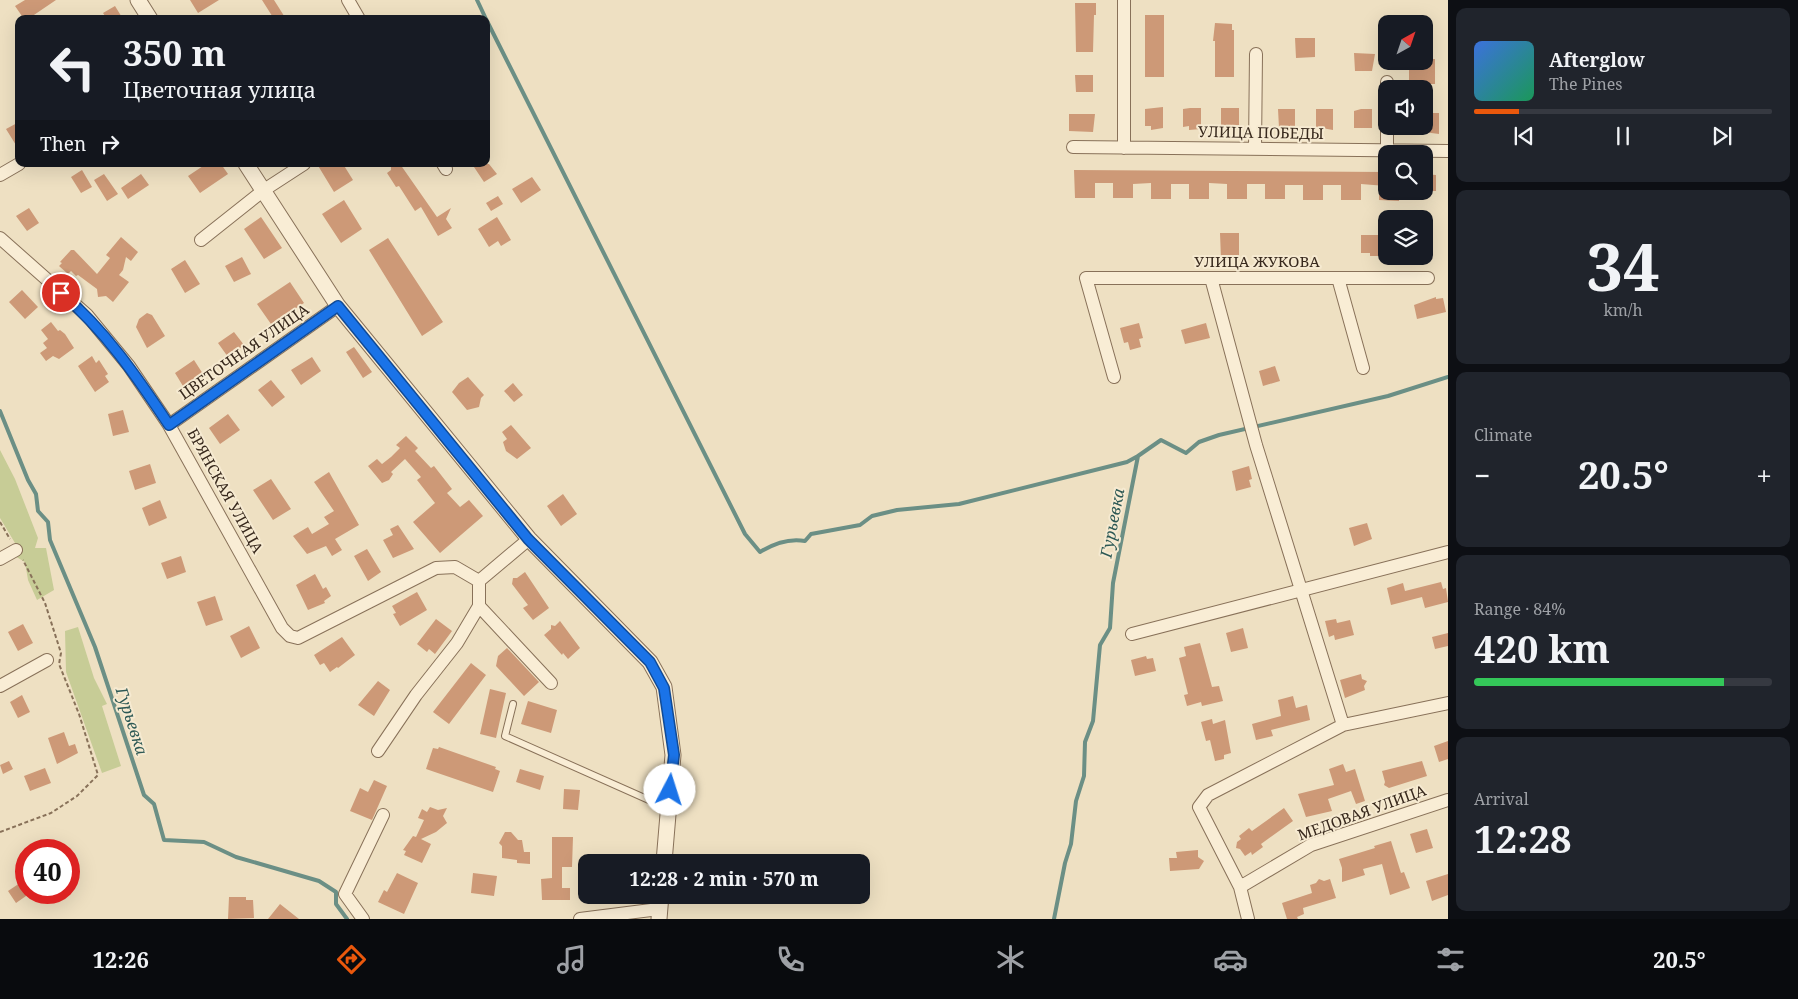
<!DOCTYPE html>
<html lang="en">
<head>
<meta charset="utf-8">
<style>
	body { margin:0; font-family:"Noto Serif",serif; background:#20242c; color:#f1f3f6; height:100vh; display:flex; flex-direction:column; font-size:19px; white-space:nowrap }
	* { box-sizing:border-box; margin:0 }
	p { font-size:16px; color:#9ea1a6 }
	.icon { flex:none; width:28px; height:28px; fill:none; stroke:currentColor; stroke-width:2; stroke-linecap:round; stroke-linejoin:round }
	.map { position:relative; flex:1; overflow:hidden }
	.details { display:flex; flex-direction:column; gap:8px; padding:8px; background:#0d0f14; width:350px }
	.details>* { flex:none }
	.banner { position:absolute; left:15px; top:15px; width:475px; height:152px; border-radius:10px; box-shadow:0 5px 20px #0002; background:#171b24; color:#f1f3f6; overflow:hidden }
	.needle { width:32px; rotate:40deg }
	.fabs { position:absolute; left:1378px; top:15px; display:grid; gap:10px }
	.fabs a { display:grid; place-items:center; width:55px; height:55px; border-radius:10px; background:#171b24; box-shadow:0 5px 20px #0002; font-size:25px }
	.speed { position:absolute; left:15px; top:839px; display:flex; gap:10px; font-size:25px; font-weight:700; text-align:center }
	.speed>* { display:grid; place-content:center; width:65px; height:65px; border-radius:50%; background:#171b24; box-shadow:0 5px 20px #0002; line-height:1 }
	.speed .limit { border:8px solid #d22; background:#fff; color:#111 }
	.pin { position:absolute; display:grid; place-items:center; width:42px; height:42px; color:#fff; margin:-21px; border:2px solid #fff; border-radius:50%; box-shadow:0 1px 5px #0007 }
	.me { position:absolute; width:55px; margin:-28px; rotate:5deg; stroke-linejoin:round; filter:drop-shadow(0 0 4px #0008) }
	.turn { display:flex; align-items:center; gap:18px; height:105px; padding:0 25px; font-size:22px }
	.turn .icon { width:65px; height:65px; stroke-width:2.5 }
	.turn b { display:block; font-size:35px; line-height:42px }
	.then { display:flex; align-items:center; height:48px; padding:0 25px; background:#0003; gap:10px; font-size:19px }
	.big { font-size:38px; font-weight:700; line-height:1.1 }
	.details .tile { flex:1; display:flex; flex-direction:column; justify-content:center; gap:8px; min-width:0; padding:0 18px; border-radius:10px; background:#20242c }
	.details .dial { align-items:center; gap:0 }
	.dial b { font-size:65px; line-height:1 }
	.song { display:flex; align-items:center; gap:15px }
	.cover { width:60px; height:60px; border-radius:8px; background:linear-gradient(135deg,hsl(220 70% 55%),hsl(150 70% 35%)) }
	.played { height:5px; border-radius:2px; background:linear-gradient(90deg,#ea580c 15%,#363941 15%) }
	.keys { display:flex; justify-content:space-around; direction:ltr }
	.heat { display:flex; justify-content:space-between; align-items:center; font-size:28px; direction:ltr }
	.charge { height:8px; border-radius:4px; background:linear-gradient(90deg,#34c759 84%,#363941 0) }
	.trip { position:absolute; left:578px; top:854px; width:292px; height:50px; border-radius:10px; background:#171b24; box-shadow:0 5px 20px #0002; font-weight:700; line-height:50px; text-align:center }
	.menu { display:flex; height:80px; justify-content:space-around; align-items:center; background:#090b0e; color:#9ea1a6 }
	.menu .icon { width:35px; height:35px }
	.menu .selected { color:#ea580c }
	.menu b { font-size:22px; color:#f1f3f6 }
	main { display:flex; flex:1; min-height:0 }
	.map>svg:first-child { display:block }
</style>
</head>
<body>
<main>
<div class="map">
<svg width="1448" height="919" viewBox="0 0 1448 919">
	<rect width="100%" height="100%" fill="#eee0c2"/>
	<path fill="#c7cc96" d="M0,450L15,479L38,538L35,548H46L54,590L37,600L28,580L25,562L13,555L18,548L0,518Z
		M78,627L94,678L107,704L102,706L121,766L102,773L66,672L65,631Z"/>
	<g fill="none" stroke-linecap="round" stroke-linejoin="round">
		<path stroke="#6b8f85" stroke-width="4" d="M477,0L486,19
			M486,19L745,534L760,552C773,544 789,538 805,541L811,534L860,525L872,516L897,510L959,504L1127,462L1138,456
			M0,411L28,480L36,494L38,511L48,522L50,540L95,647L144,795L154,804L164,840L204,842L236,857L319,881L336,892V904L347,919
			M1054,919L1065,863L1071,844L1076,801L1084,776L1085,742L1093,721L1100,645L1110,628L1113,583L1138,456L1161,440L1186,453L1199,442L1219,435L1388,396L1448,377"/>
	</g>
	<path fill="#cd9977" d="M25,0H56L28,19H24L15,6Z
		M190,0H219L198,13Z
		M262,0H274L286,19H274Z
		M1075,3H1096V15H1094L1093,52H1076Z
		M115,6L123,19H107L103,13Z
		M1145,15H1164V77H1145Z
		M1215,23L1232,24V30H1234V77H1215V41H1213Z
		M1295,38H1315V57L1296,58Z
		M1354,53L1375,54L1372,71H1355Z
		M1424,59H1435V84H1409V61H1424Z
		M1075,75H1093V92H1076Z
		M1163,107V128L1151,130V126H1145V109Z
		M1190,108H1201V129L1189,130V126L1183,127V109Z
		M1221,108H1239V129L1227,130V126L1221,127Z
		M1278,109H1295V127L1279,128Z
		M1316,109H1333V130L1316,127Z
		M1361,109H1372V128H1354V111Z
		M1424,113H1439V134L1424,132Z
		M1069,114H1095L1093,132L1069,131Z
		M19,122V150L6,129Z
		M206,164H221L228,174L200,193L188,176Z
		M317,164H343L353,180L334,192Z
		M400,164L437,217L451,208L446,219L452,228L438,236L421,207L415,211L399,186L396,187L387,173L391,170V165L396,167Z
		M472,164H489L497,174L484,182Z
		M82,170L92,187L81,193L71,177Z
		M1074,170L1386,172V186L1361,184V200H1341V185H1323V200H1303V185H1285V199H1265V184H1247V199H1227V184L1209,183V199H1189V184H1171V199H1151V183L1133,184V198H1113V183H1095V198H1075Z
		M104,174L118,194L107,201L94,180Z
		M141,174L149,185L128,199L121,188Z
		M1424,174L1436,175V191H1424Z
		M532,177L541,190L521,203L512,189Z
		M1379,191H1399V201L1379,200Z
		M498,196L503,204L491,211L486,203Z
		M344,200L362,229L341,243L322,214Z
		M29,208L39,223L27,231L16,216Z
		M261,217L282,248L264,259L244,229Z
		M497,217L511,240L501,246L498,241L489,247L478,229Z
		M1220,233H1239V259H1221Z
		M1361,235H1384V256H1370V253H1361Z
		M121,237L138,252L131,261L126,257L123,270L119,275L129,282L113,302L106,296L98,297L97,289L78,275L76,276L71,271L68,274L59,266L62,263L60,262L71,250H74L97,274L110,258L106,255Z
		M388,238L443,322L422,336L369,250Z
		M242,257L251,274L234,282L225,266Z
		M185,260L200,284L185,293L171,269Z
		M290,282L304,303L271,324L257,304Z
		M22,290L38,307L25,319L9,302Z
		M1436,297V299L1443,298L1446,312L1417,319L1414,305Z
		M147,313L152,315L165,336L147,348L136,327L139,319Z
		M51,322L58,331L60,330L65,334L74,348L59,359L53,356L46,361L40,353L47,348L43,343L48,339L41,330Z
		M1139,323L1143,338L1139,339L1141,347L1130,350L1128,342L1124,343L1120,328Z
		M1206,323L1210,338L1185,344L1181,330Z
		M234,332L244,345L228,357L218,343Z
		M354,347L372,372L363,378L346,352Z
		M92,356L96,363L99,360L108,374L105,376L109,382L95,392L78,366Z
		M312,357L321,371L301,385L291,370Z
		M194,360L203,374L196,379L199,382L186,391L175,373Z
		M1275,366L1280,381L1263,386L1259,371Z
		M468,377L484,395L481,398L479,407L467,410L452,392L459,383Z
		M271,380L285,397L272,407L258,390Z
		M513,383L523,395L514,402L504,391Z
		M123,410L129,432L113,436L108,414Z
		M228,414L240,430L220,444L209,428Z
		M511,425L531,448L517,459L506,451L503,442L507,439L502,432Z
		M406,436L418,448L415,451L431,468L434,466L452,489L447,493L460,507L469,500L483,516L440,553L413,522L435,503L417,480L421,477L405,459L391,472L393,474L389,480L382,483L368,466L377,459L382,464L391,457L400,448L396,445Z
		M150,464L156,483L135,490L129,471Z
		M1249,466L1252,479L1249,480L1251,487L1236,491L1232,471Z
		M329,472L359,525L335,539L342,550L332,556L326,546L307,554L293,536L308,527L312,534L329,524L324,517L334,511L314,482Z
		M271,479L291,509L273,520L253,490Z
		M563,494L577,514L561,526L547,506Z
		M160,500L167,518L149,526L142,508Z
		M1367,523L1372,539L1354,546L1349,528Z
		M398,525L414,549L393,558L383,540L393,535L390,529Z
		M367,549L381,572L368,581L354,556Z
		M181,556L186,572L167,579L161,563Z
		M525,572L549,608L533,620L523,608L528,605L512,584L513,578H517Z
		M315,574L323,589L326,587L331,596L324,601L325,603L308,610L296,585Z
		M1441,582L1443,589L1446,588L1448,602L1425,608L1422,597L1391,605L1387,588L1403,583L1405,591Z
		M417,592L427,610L400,626L393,614L396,613L392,606Z
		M215,596L223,620L206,626L197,602Z
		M436,619L452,631L435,654L429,649L427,652L417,644Z
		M1336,619L1337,623L1350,620L1354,635L1335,640L1334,635L1329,637L1325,621Z
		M560,621L580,648L568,659L563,653L562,655L544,635L551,629V625L555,626Z
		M23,624L33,643L18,651L8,632Z
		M249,626L260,648L241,658L230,636Z
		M1243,628L1248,648L1231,652L1226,633Z
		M1448,633V646L1435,649L1432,637Z
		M342,637L355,655L338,668L337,667L330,672L324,663L320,665L314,655Z
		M1200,643L1212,687L1219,686L1223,701L1202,706L1201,702L1187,706L1184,695L1188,694L1179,658L1186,656L1184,647Z
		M507,648L539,682L524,696L496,666L498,656Z
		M1146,656L1147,659L1153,658L1156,671L1135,676L1131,660Z
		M471,663L486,675L449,724L433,712Z
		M1361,674L1362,679L1367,681L1364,686L1365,690L1345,698L1340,680Z
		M378,681L390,690L374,716L358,705Z
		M490,689L506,693L496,738L480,734Z
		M22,695L30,712L18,718L10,702Z
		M1293,696L1296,708L1307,705L1310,720L1271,730L1273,736L1256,740L1252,724L1281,716L1278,700Z
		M528,701L557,710L551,733L521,724Z
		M1212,719L1213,724L1225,720L1231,753L1224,755V759L1215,761L1210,740L1206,741L1201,722Z
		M64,732L69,746L75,744L78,753L57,764L48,738Z
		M1448,741V759L1439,762L1434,746Z
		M439,747L496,767L495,769L500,771L493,792L426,769L433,748L438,749Z
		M9,761L13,769L3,774L0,765Z
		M1422,761L1427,776L1389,788L1384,785L1385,782L1382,771Z
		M1343,764L1346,772L1355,769L1365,801L1356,804L1351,791L1328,799L1332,811L1306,817L1298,794L1334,785L1329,769Z
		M45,768L51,783L30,791L24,776Z
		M520,769L544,776L540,790L516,782Z
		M374,780L387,786L372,820L350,811L360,788L368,792Z
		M564,789L580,790L578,810L563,809Z
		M430,807L438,810L447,808L443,816L447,823L436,832L421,839L431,844L422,863L404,855L406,851L403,850L413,836L416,837L424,820L418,818L422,809L427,812Z
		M1284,808L1293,821L1261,844L1263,847L1252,855L1251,852L1245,856L1240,849L1236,848L1237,842L1241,839L1239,836L1249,828L1252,831Z
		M1427,829L1433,848L1416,853L1410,834Z
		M505,832H511L518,840H522L524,852H530V864L517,863V860L502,858V846L499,843Z
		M552,837H573L572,867H562V888H570V900H542L541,879L552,878Z
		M1391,841L1401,873L1404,872L1410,888L1390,895L1382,864L1363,869L1365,875L1342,882V868L1339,859L1375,848L1374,846Z
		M1198,850V857L1204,861L1199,869L1170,871L1169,858H1177L1176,852Z
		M397,873L418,883L404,914L378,902L384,890L387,892Z
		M473,873L497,876L494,896L471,893Z
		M1448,874V895L1432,901L1426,881Z
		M1319,879L1324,881L1330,879L1336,898L1303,908L1304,914L1297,917L1298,919H1287L1282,903L1312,893L1310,885L1316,883Z
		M20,883L26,886V896L16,903L8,891Z
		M229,897H246V900H253L254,918L228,919Z
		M280,904L299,919H268Z"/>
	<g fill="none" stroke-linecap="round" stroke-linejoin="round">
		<defs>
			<path id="service" d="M513,704L505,736L667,808"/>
			<path id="minor" d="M348,0L359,19
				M1124,0V148
				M1387,89V82
				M1073,147L1448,151
				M1255,149L1256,54
				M1387,151V126
				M443,164L446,169
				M0,175L19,164
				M0,238L87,315L129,366L169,425L282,628L290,636L298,638L436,568L455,567L479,581V606L457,643L416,695L378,751
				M201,240L264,190L304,164
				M1211,278L1256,445L1343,725
				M1338,278L1363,368
				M1114,377L1086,278H1428
				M169,425L338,306
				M0,559L16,550
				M479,581L529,539
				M479,606L551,683
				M1132,634L1448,552
				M0,686L47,660
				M1240,887L1311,845L1448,800
				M363,919L345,894L383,815
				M580,919L659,909
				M1248,919L1240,887L1199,807L1208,795L1343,725L1448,703"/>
			<path id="tertiary" d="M138,0L150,19
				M246,164L338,306L529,539L650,662L664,687L673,755L664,862
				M659,919L661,895"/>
		</defs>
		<use href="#service" stroke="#887159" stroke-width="8"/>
		<use href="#minor" stroke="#887159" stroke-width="14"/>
		<use href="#tertiary" stroke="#887159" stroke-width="17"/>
		<path stroke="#887159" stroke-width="2" stroke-dasharray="4 2.5" stroke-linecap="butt" d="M0,522L10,539
			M0,832L51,813L77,796L98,775L79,714L59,664L61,653L45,603L23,560"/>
		<use href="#service" stroke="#f9edd5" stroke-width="6"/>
		<use href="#minor" stroke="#f9edd5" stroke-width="12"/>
		<use href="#tertiary" stroke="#f9edd5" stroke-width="15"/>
	</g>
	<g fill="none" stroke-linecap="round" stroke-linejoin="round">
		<defs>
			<path id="route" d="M61,293C105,330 137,377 169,425L338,306L528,539L650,662L664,688L674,755L670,790"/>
		</defs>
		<use href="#route" stroke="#114b97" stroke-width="12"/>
		<use href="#route" stroke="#1a73e8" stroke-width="9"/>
	</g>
	<g text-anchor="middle" stroke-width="4" stroke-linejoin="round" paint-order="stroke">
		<g font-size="15" fill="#38291d" stroke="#f6ead1">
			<text transform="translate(1261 133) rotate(1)" y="5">УЛИЦА ПОБЕДЫ</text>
			<text x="1257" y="267">УЛИЦА ЖУКОВА</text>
			<text transform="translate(244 352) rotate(-35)" y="5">ЦВЕТОЧНАЯ УЛИЦА</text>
			<text transform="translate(225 491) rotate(61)" y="5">БРЯНСКАЯ УЛИЦА</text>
			<text transform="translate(1362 813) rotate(-20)" y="5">МЕДОВАЯ УЛИЦА</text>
		</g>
		<g font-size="16" font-style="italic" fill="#2c5854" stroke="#f6ead1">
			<text transform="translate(1112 523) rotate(-79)" y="6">Гурьевка</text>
			<text transform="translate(132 721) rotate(72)" y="6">Гурьевка</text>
		</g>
	</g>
</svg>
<div class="fabs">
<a><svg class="needle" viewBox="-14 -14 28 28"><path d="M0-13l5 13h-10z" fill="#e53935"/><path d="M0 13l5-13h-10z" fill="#9ea1a6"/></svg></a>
<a><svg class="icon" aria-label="sound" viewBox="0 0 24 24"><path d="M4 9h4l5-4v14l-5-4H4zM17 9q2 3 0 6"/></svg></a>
<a><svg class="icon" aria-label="search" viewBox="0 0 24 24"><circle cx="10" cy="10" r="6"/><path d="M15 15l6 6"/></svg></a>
<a><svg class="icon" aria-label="layers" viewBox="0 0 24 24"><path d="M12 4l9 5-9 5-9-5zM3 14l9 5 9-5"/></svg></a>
</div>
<div class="speed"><div class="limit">40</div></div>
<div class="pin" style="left:61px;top:293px;background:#d93025"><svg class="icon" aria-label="arrive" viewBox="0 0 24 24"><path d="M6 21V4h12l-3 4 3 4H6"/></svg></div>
<svg class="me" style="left:670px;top:790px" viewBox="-20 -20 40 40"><circle r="19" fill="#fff"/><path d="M0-13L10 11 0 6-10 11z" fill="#1a73e8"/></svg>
<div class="trip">12:28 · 2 min · 570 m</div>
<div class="banner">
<div class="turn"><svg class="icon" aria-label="left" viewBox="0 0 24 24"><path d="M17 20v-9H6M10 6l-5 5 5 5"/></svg><div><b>350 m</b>Цветочная улица</div></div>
<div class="then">Then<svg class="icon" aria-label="right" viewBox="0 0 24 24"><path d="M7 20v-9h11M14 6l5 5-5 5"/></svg></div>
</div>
</div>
<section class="details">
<div class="tile">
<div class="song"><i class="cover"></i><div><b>Afterglow</b><p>The Pines</p></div></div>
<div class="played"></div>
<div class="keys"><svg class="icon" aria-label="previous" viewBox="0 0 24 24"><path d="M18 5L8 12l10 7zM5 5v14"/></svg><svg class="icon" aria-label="pause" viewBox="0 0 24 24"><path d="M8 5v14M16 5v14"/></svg><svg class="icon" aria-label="next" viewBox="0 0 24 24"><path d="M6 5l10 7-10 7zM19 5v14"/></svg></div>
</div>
<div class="tile dial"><b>34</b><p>km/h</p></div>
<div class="tile"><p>Climate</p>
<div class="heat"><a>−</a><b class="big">20.5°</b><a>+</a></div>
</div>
<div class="tile"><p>Range · 84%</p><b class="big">420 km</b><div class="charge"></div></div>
<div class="tile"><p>Arrival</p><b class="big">12:28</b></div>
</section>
</main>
<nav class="menu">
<b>12:26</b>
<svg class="icon selected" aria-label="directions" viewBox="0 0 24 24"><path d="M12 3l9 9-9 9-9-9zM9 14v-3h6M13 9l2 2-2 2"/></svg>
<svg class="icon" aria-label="music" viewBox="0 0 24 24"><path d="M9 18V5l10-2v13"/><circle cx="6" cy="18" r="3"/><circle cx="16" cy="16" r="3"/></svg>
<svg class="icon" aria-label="phone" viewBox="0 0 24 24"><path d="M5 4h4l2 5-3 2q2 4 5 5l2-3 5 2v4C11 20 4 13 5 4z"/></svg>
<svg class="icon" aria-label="climate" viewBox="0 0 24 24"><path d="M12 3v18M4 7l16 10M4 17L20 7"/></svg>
<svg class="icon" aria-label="car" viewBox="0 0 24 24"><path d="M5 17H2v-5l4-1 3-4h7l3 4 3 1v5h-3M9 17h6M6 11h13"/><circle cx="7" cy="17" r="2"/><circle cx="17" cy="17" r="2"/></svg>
<svg class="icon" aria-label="filters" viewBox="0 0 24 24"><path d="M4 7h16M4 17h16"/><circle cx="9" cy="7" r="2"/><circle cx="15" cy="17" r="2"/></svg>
<b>20.5°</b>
</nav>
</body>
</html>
